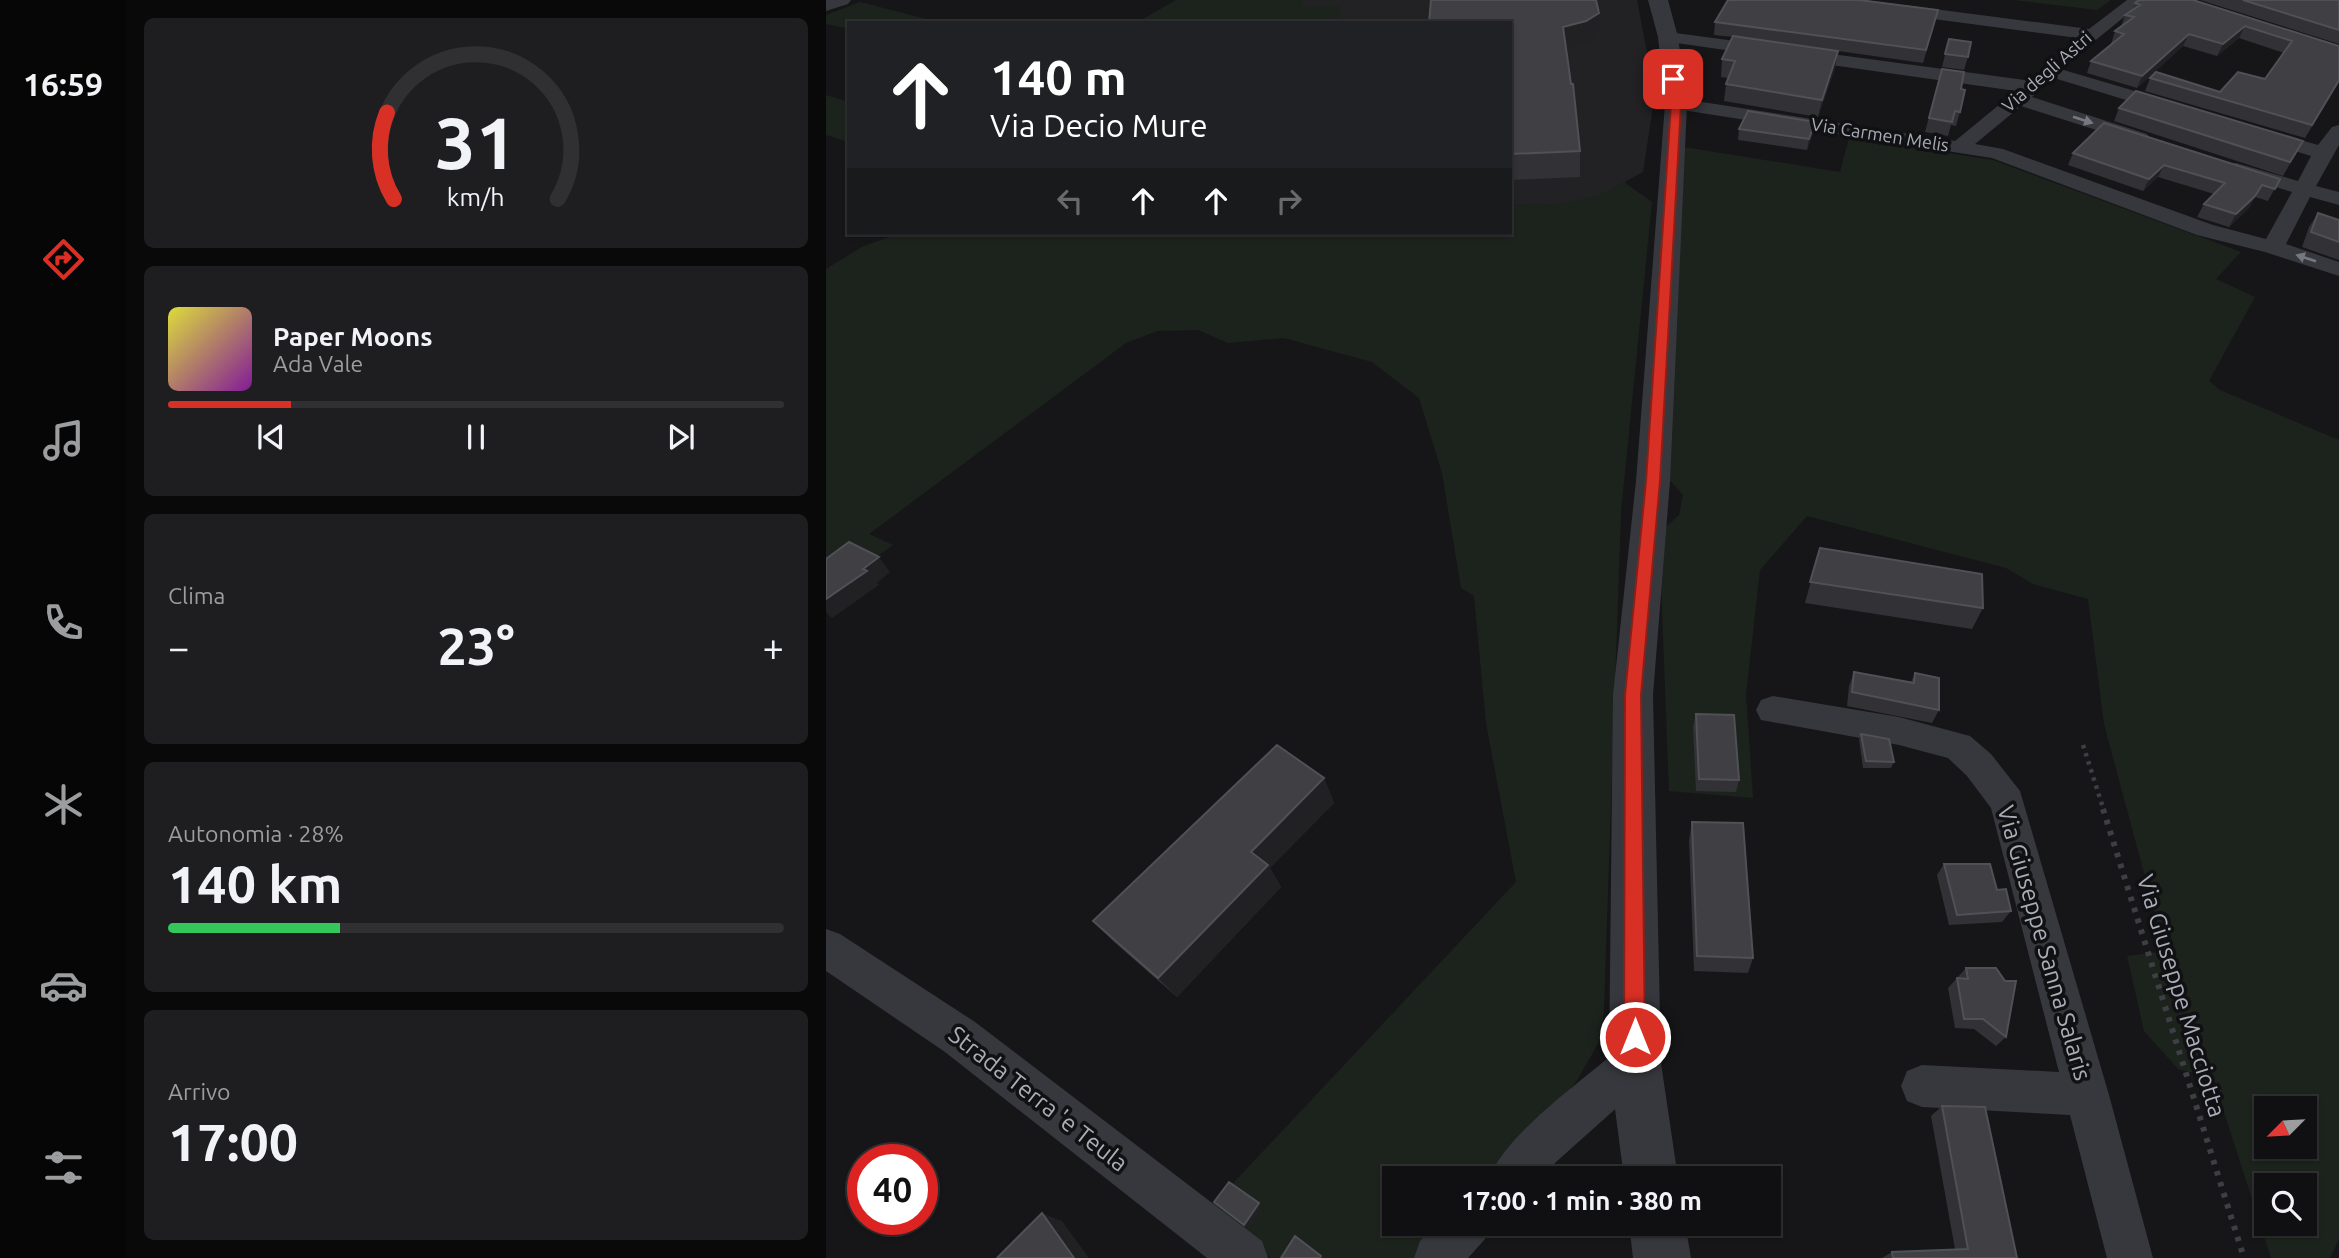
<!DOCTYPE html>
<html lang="it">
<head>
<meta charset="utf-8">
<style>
	body { margin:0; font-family:Ubuntu,sans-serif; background:#1e1e20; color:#f1f3f6; height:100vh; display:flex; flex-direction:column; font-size:26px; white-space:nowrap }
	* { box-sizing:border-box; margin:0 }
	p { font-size:23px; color:#9c9d9f }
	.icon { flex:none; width:38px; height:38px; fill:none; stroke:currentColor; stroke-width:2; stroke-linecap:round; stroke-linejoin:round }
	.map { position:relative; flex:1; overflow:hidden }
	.panel { display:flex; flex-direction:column; gap:18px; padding:18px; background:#09090a; width:700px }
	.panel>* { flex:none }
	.hud { position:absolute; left:21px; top:21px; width:665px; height:214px; border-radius:0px; box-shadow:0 2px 5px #0004,0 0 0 2px #303032; background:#202124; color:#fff; overflow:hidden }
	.needle { width:46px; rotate:246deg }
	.controls { position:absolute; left:1428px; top:1096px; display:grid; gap:14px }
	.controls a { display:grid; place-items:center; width:63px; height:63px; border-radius:0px; background:#101012; box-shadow:0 2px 5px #0004,0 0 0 2px #303032; font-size:35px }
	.speed { position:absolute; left:21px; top:1144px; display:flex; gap:14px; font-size:35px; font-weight:700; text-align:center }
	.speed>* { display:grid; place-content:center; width:91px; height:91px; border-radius:50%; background:#101012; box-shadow:0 2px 5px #0004,0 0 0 2px #303032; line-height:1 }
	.speed .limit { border:10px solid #d22; background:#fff; color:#111 }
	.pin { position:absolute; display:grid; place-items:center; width:60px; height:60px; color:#fff; margin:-30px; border-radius:14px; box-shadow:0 4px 10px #0006 }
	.me { position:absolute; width:77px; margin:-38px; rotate:0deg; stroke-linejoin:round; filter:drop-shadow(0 0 5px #0008) }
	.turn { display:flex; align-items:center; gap:24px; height:147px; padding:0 28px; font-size:32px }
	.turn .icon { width:91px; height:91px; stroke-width:2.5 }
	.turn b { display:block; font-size:49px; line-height:60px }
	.lanes { display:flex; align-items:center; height:66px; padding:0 28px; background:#0003; justify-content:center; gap:35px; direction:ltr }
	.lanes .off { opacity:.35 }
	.big { font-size:52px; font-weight:700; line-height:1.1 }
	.panel .card { flex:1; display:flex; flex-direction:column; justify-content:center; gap:10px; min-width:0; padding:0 24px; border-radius:10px; background:#1e1e20 }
	.panel .dial { align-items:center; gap:0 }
	.dial svg { height:182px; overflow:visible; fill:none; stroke:#303032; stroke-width:7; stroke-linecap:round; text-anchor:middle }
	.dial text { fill:#f1f3f6; stroke:none }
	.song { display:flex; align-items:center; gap:21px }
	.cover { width:84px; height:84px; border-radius:10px; background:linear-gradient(135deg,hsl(60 70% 55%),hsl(290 70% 35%)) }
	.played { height:7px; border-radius:4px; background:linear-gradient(90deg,#d93025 20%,#303032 20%) }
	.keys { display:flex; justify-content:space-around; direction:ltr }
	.heat { display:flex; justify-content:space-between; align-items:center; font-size:38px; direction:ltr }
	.charge { height:10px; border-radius:5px; background:linear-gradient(90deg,#34c759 28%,#303032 0) }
	.trip { position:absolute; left:556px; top:1166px; width:399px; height:70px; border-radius:0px; background:#101012; box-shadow:0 2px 5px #0004,0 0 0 2px #303032; font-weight:700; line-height:70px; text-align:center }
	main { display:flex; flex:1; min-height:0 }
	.tabs { display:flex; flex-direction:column; width:126px; justify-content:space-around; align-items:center; background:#060607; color:#9c9d9f }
	.tabs .icon { width:49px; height:49px }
	.tabs .selected { color:#d93025 }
	.tabs b { font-size:32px; color:#f1f3f6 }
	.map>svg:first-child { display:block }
</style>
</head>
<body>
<main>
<nav class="tabs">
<b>16:59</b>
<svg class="icon selected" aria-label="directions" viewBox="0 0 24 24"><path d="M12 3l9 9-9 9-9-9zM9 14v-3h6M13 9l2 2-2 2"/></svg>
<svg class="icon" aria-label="music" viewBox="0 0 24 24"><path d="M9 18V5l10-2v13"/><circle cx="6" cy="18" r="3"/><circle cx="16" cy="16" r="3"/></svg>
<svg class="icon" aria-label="phone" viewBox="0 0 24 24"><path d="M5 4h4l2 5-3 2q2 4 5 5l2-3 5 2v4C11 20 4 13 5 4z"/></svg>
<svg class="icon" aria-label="climate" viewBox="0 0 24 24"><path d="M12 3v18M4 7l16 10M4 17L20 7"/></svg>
<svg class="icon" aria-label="car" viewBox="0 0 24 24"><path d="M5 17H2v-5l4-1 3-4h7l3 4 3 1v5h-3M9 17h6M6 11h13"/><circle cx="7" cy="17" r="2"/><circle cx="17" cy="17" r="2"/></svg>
<svg class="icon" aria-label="filters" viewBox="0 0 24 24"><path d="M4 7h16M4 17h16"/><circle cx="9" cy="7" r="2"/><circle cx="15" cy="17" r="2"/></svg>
</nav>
<section class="panel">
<div class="card dial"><svg viewBox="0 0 100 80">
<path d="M14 69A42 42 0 1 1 86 69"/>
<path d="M14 69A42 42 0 0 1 11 31" stroke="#d93025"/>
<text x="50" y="56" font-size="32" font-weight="700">31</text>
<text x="50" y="72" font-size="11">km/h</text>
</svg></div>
<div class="card">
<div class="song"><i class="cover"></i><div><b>Paper Moons</b><p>Ada Vale</p></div></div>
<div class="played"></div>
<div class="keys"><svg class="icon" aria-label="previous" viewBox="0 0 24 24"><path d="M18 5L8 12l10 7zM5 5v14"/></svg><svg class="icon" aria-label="pause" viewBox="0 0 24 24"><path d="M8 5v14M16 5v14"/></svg><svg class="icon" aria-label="next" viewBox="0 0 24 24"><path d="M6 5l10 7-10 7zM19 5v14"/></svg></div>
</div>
<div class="card"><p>Clima</p>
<div class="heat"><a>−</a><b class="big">23°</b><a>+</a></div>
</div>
<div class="card"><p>Autonomia · 28%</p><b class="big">140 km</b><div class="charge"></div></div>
<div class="card"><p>Arrivo</p><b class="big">17:00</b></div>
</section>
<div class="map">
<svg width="1513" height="1258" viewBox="0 0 1513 1258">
	<rect width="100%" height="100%" fill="#161618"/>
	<path fill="#222225" d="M477,0H811L829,94L817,172L775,195L728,206L684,204V23H468Z"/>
	<path fill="#1c231d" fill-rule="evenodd" d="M350,0H477L475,6H515L510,23H310Z
		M1188,0H1285L1271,10Z
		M34,2L116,23H23V29L0,24V15Z
		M0,95L23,102V142L0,135Z
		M1023,138L1167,160L1415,252L1390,279L1429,297L1383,381L1394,390L1513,440V1239L1504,1258H1445L1387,1078L1352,1069L1318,1031L1301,956L1339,951L1278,724L1262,599L1207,584L1180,568L981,516L934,570L920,694L927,798L843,791L833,533L853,515L857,495L842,478L858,147L1014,172ZM1440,1108H1479V1146H1440ZM1440,1185H1479V1223H1440Z
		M798,182L826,202L795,512L777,1035L750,1082L665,1178H569V1223H624L592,1258H445L381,1211L690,882L660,723L648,596L635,588L616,473L593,398L546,362L458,338L402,343L372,330L331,331L300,343L43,534L67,545L0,593V269L36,247L73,233H684V204C728,206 759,204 798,182Z"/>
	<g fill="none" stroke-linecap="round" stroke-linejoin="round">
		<path stroke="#3d3f44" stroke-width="4.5" stroke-dasharray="3.5 5" stroke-linecap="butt" d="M1257,745L1278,811"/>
		<path stroke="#3d3f44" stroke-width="6" stroke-dasharray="4.5 7" stroke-linecap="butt" d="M1277,809L1418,1258"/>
		<path fill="#37383d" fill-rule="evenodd" d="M993,0H1039L1263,29L1301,0H1319L1255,52L1249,53L1240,48L1252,38L1001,5Z
			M842,32L1214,82L1217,86L1206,97L1321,134L1324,138L1314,144L1195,106L1149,144L1177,149L1387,225L1440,239L1466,192L1403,173L1400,169L1403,165L1410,163L1472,181L1485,156L1426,138L1423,134L1426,130L1433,128L1492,145L1506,127L1513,125V145L1490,186L1513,192V205L1484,197L1460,244L1513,262V276L1439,252L1371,235L1166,158L843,108L841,104L843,100L850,98L1129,141L1190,91L836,41L833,37Z
			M1224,66L1353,104L1355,108L1346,114L1218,75L1215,71Z
			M947,696L1073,717L1144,736L1165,754L1194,791L1283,1095L1327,1258H1281L1244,1115L1096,1107L1081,1101L1075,1086L1081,1071L1096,1065L1233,1072L1165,808L1141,776L1122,758L1073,745L935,720L930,710L935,700Z
			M0,929L14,934L149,1022L436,1241L442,1258H381L119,1052L0,971Z
			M809,1042L824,1048L830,1063L824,1078L730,1162L715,1178H663C681,1133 756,1081 794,1048Z
			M611,1223H666L659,1239L642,1258H588L594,1241Z"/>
		<path fill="#37383d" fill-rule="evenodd" d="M0,0H25L22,4L0,11Z
			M822,0H842L852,37L861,104L844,481L827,695L835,1063L852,1178H798L783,1063L787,695L810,481L839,104L832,37Z
			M803,1223H859L865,1258H807Z"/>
	</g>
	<path fill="#323236" d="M1374,0H1513V44Z
		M1309,3L1513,46V82L1479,138L1319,91L1324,78L1394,92L1439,79L1458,53L1413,38L1391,56L1357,46L1311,88L1261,73L1265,61L1286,44H1285L1289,31L1295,27L1299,15L1306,10Z
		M773,13V38L760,45L740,51L754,151V177L684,180V23Z
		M889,22L1109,23L1097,63L1012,51L1009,68L992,117L898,101L900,84L902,78L895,77L896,59L907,37L888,35Z
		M1123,39L1142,57L1138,70L1116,67Z
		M1116,69L1135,89L1134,112L1130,126L1125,125L1122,136L1099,132Z
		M1293,108L1477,141L1457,176L1288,121Z
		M989,122L987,133L981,150L912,140L913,129Z
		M1247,153L1454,179L1442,201L1429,197L1423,208L1403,227L1371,217L1378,204L1388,194L1332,177L1317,191L1242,165Z
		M1492,213L1513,220V260L1476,247L1483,227Z
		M994,548L1157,608L1146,629L979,603Z
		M1028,672L1085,682L1089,673L1113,710L1106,723L1021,706L1023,686Z
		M870,714L913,780L910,792L870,791L867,727Z
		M1035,734L1068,762L1065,768H1037L1033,740Z
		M498,778L508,803L444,868L455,887L351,997L288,942L267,921Z
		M866,822L927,958L922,973L868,971L863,840Z
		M1118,864L1171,890L1185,911L1176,922L1123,925L1111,875Z
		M1140,968L1180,1037L1170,1046L1148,1029L1129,1028L1122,988Z
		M1116,1106L1191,1258H1056L1066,1252L1129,1249L1105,1116Z"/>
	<path fill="#212124" d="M773,13V38L760,45L737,52V27Z
		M1419,26L1413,38L1391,56L1397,44Z
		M1363,34L1357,46L1311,88L1316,76Z
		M1012,51L1009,68L992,117L996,100Z
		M989,122L987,133L981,150L983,139Z
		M1338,165L1332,177L1317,191L1323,179Z
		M1436,185L1423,208L1403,227L1410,214Z
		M53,557L64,572L51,583L53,585L6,618L0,612V599Z
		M498,778L508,803L444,868L455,887L351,997L332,978L425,852Z
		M403,1182L437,1206L423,1228L418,1225Z
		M216,1213L236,1221L263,1258H248Z"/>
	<path fill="#3f3f44" stroke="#4f5156" stroke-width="2" d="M605,0H770L773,13L760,21L737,27L745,84H747L754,151L684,154V23H603Z
		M902,0H1033L1112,10L1100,50L889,22Z
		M1313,0H1367L1513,46V80L1486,125L1324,78L1330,72L1394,92L1412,72L1439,79L1466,41L1419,26L1397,44L1363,34L1316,76L1265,61L1298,34L1289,31L1308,17L1299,15L1314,5L1309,3Z
		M1417,0H1513V30Z
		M907,36L1012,51L996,100L900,84L909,61L896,59Z
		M1123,39L1145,42L1142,57L1119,54Z
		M1116,69L1138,72L1135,89L1139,90L1134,112L1129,111L1126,122L1103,118Z
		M1310,91L1477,141L1464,162L1293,108Z
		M922,111L989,122L983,139L913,129Z
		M1278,123L1454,179L1449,189L1436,185L1429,196L1410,214L1378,204L1399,183L1338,165L1323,179L1247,153Z
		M1492,213L1513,220V242L1485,232Z
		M23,542L53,557L37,569L41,571L0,599V559Z
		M994,548L1156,574L1157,608L984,582Z
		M1028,672L1088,683L1089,673L1113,678V710L1026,692Z
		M870,714L908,715L913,780L873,779Z
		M1035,734L1063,739L1068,762L1040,761Z
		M451,745L498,778L425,852L442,865L332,978L267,921Z
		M866,822L917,823L927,958L871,956Z
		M1118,864H1164L1171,890L1180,889L1185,911L1131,915Z
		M1140,968H1170L1179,981H1190L1180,1037L1157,1019H1138L1131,978L1142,979Z
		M1116,1106L1159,1107L1191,1258H1067L1066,1252L1142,1249Z
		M403,1182L433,1203L418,1225L388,1202Z
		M216,1213L248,1258H171Z
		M469,1236L495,1256L494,1258H455Z"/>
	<defs><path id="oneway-solid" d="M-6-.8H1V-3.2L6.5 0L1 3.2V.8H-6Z" transform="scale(1.75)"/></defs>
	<g fill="#757881">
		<use href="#oneway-solid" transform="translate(1257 120) rotate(18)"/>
		<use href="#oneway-solid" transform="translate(1480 258) rotate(-162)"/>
	</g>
	<path fill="#d93025" stroke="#8d1f18" stroke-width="2" d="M847,76L852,79L855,104L834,481L815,695L819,1037L816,1044L809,1047L801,1044L798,1037L799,695L820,481L845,104L842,79Z"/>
	<g text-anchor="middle" stroke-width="7" stroke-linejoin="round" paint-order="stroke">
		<g font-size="18" fill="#a8adb8" stroke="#111113">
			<text transform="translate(1221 72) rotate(-41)" y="6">Via degli Astri</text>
			<text transform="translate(1054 135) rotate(9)" y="6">Via Carmen Melis</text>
		</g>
		<g font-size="24" fill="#a8adb8" stroke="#111113">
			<text transform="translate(1218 943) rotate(74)" y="8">Via Giuseppe Sanna Salaris</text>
			<text transform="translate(1355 996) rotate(73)" y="8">Via Giuseppe Macciotta</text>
			<text transform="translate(212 1099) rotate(38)" y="8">Strada Terra 'e Teula</text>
		</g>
	</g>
</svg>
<div class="controls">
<a><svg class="needle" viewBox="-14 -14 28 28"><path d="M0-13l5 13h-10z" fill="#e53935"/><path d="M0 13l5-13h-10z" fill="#9c9d9f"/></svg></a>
<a><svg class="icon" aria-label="search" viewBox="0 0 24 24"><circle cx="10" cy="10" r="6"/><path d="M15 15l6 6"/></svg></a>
</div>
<div class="speed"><div class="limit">40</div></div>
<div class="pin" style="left:847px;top:79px;background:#d93025"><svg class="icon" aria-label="arrive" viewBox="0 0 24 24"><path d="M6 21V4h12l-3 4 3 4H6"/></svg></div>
<svg class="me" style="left:809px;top:1037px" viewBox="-20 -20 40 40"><circle r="17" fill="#d93025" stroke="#fff" stroke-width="3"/><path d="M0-11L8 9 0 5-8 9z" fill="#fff"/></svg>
<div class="trip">17:00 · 1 min · 380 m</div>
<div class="hud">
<div class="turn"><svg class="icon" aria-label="ahead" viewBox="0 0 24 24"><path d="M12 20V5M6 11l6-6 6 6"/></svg><div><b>140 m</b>Via Decio Mure</div></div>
<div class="lanes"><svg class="icon off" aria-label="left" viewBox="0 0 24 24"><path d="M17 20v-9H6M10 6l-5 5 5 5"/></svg><svg class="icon" aria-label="ahead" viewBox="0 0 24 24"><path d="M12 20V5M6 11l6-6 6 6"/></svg><svg class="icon" aria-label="ahead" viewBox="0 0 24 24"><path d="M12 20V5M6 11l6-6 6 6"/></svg><svg class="icon off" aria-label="right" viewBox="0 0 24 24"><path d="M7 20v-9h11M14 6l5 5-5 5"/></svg></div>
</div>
</div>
</main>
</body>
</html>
